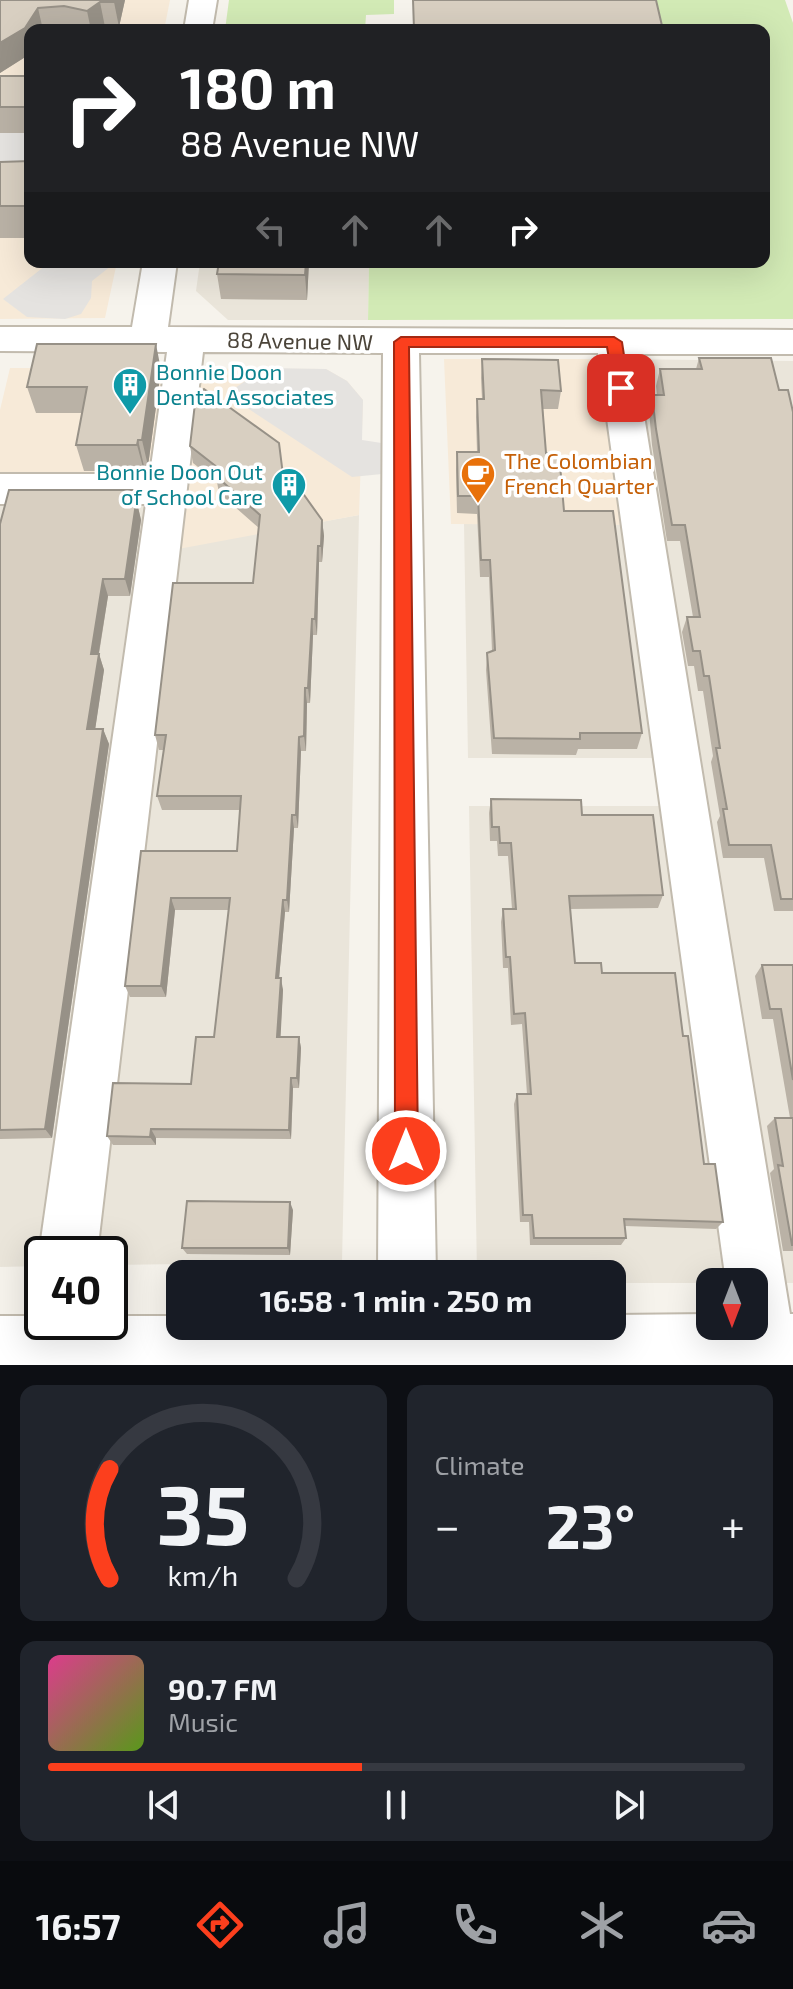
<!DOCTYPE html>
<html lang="en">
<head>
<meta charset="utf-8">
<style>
	body { margin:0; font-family:"Exo 2",sans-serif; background:#20242c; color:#f1f3f6; height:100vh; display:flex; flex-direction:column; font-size:30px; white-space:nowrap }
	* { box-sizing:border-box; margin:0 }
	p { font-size:26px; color:#9ea1a6 }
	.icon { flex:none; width:44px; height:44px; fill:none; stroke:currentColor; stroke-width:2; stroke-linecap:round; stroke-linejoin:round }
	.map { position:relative; height:1365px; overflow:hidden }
	.side { display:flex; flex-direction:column; gap:20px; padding:20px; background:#0d0f14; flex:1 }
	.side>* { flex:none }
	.banner { position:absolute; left:24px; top:24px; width:746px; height:244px; border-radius:16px; box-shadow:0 8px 32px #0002; background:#202124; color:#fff; overflow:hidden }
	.needle { width:52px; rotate:180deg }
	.fabs { position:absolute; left:696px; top:1268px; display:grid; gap:16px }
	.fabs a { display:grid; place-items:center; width:72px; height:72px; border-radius:16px; background:#171b24; box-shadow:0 8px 32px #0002; font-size:40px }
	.speed { position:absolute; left:24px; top:1236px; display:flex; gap:16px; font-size:40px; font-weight:700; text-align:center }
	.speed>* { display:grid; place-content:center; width:104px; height:104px; border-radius:50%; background:#171b24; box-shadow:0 8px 32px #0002; line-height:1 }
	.speed .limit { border:4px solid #111; border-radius:12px; background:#fff; color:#111 }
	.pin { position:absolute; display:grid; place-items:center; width:68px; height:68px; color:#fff; margin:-34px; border-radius:16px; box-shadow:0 4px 12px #0006 }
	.me { position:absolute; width:88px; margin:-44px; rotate:0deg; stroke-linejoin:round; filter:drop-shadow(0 0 6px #0008) }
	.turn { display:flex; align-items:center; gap:28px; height:168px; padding:0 24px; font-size:36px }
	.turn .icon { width:104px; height:104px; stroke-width:2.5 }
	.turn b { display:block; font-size:56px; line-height:68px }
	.lanes { display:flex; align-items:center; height:76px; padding:0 24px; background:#0003; justify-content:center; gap:40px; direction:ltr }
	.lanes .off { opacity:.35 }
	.big { font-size:60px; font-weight:700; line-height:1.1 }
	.side .widget { flex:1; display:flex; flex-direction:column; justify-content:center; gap:12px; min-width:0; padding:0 28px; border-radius:16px; background:#20242c }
	.side .dial { align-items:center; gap:0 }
	.dial svg { height:208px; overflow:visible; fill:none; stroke:#363941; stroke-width:7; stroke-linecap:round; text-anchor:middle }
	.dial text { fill:#f1f3f6; stroke:none }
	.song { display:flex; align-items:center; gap:24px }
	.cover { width:96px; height:96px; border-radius:12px; background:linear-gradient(135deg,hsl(330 70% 55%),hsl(90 70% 35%)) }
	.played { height:8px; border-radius:4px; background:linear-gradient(90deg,#fc3f1d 45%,#363941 45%) }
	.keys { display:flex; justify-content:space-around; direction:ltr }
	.heat { display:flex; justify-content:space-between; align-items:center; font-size:44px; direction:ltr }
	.side .tiles { flex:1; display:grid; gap:20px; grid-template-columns:1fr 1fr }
	.widget:last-child { grid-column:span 2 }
	.trip { position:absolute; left:166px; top:1260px; width:460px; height:80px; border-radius:16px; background:#171b24; box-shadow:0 8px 32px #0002; font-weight:700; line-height:80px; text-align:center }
	.menu { display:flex; height:128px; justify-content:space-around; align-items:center; background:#090b0e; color:#9ea1a6 }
	.menu .icon { width:56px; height:56px }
	.menu .current { color:#fc3f1d }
	.menu b { font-size:36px; color:#f1f3f6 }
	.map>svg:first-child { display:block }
</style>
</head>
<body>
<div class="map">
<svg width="793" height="1365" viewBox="0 0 793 1365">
	<rect width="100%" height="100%" fill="#f6f3ec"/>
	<path fill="#eae5da" d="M200,262H369L368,320H228L196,291Z
		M609,359L793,361V1283H612V1274H477L469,806H674L668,758H468L464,524L634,525Z
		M0,495L180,497L173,549L359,515L342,1262L110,1265V1254H42V1266L0,1267Z"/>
	<path fill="#f7ead8" d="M0,0H170L164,30H30V262H117L105,318L0,319Z
		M444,359H609L634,525L451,524Z
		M10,368L326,369L347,381L363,400L359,515L173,550L180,498L0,495V410Z"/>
	<path fill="#d2eab5" d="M229,0H394V14L366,15L365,30H225Z
		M647,0H785L793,23V319L368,320L369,262H764V30H653Z"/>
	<path fill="#e5e3e0" d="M0,133H30V172H0Z
		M50,262H116L92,281L91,298L81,314L65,319L27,317L3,299Z
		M265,368L326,369L347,381L363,400L362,440L388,444L392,473L352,477L226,394Z"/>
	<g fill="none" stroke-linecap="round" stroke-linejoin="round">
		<defs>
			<path id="minor" d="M189,0H217L212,30H184Z
				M143,262H177L168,327L793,330V354H634L790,1314H793V1365H0V1316H42V1322H110V1316H180V1326H612V1315L710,1314V1326H754V1282H726L598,353H419L436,1274H378L383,353L203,352L97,1254H42V1261L39,1254L146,504H0V474H150L167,352L0,351V327H132Z"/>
		</defs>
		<use href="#minor" stroke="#c2bbae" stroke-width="4"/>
		<use href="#minor" fill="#fff" fill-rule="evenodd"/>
	</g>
	<path fill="#bab2a6" d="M0,0H125L119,27H105L101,30H30V54L0,73Z
		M413,0L663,30H413Z
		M0,76H30V133H0Z
		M30,161V238H0V162Z
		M219,262H309L307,300L221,299L217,274Z
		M699,358L779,390L793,412V911H774L764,858H723L717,822L720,816L711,762L713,756L703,691H698L694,666H688L682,632L687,617H693L687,582L680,541H667L652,445L649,411L652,395H657L656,386L660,369H696Z
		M482,359L561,391L558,409H543L546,453L564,511L642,733L637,749H578L576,755L492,754L486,670L487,653L492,651L489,577H480L477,514L457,513L456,470L457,452H477L476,417L477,399H482L481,378Z
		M161,370L148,466H144V471H84L76,445L82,413H36L27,387Z
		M190,446L283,475L322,520L324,536L322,562H319L317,635H313L310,703H307L306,751H301L298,828H294L289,912H285L279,978L283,990L280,1037H299L301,1048L299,1088H293L291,1139L156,1138V1145H113L107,1136L191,1084L214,1037L229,910H175L166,997H130L125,986L141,851H237L240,810H162L157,796L164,750H159L155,735L253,583L259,528L219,493L217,482L193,463Z
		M134,490L141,520L130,596H108L99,654L104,670L95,729H103L109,744L52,1138L0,1139V524Z
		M491,799L582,815L663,895L658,908L570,909L575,963L602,973L683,1036L704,1164L723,1222L716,1229L625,1226L626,1238L621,1245H530L529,1222H520L514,1104L517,1094H527L522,1024L511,1025L508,968H503L501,922L503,909H512L508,856H498L497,841H490L489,813Z
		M762,965H793V1251H783L770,1173L774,1169L767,1126L775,1118H790L773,1019H762L755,976Z
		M293,1210L290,1255L187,1254L182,1248Z"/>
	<path fill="#979187" d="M114,0H125L119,27L114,2Z
		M100,2L105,27L101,30H91L87,11Z
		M38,8L43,30H30V54L0,73V43Z
		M306,262H309L307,300L305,275Z
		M156,344L161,370L148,466L142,440Z
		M138,440L144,466V471L137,445Z
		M134,490L141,520L130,596L125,579Z
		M322,520L324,536L322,562L321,546Z
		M318,546L319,562L317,635L315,619Z
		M103,579L108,596L96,670L91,654Z
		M312,619L313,635L310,703L308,688Z
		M99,654L104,670L93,744L87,729Z
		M305,688L307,703L306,751L304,736Z
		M103,729L109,744L52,1138L45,1129Z
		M299,737L301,751L298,828L296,815Z
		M292,815L294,828L289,912L287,900Z
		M171,898L175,910L166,997L161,986Z
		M283,900L285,912L278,990L276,978Z
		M281,978L283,990L280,1048L277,1037Z
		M299,1037L301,1048L299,1088L297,1078Z
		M291,1078L293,1088L291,1139L289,1130Z
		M151,1129L156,1138V1145L150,1137Z
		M290,1202L293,1210L290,1255L288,1248Z"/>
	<path fill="#d8cfc1" stroke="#979187" stroke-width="2" d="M0,0H114V2H100L87,11L64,6L38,8L25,28L0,43Z
		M413,0H656L663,30L414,29Z
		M0,76H30V107H0Z
		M30,161V206H0V162Z
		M219,262H306L305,275L217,274Z
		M37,344H156L142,440H138L137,445H76L87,387H27Z
		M699,358H771L779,390H788L793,412V899H781L771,845H729L723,809H727L716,748H720L709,676H704L700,651H693L687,617H700L692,567L685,525H672L656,429L652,395H664L660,369H702Z
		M482,359L558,360L561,391L541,390L546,453H559L564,511H613L642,733H580V739L494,738L487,653L495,650L490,560H481L478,496H458L457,452H479L477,399H484Z
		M204,389L279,443L283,475L299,488L322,520L321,546H318L315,619H312L308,688H305L304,736L299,737L296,815H292L287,900H283L276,978H281L277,1037H299L297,1078H291L289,1130L151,1129L150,1137L107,1136L113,1083L191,1084L196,1037H214L230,898H171L161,986H125L141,851H237L241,796H157L166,735H155L173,583H253L260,515L216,476L222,471L190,446L196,395Z
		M9,490H134L132,503H136L125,579H103L91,654H99L87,729H103L45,1129L0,1130V524Z
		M491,799L581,800L582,815H653L663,895L569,896L575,963H601L602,973H675L683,1036H688L704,1164H715L723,1222L624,1219L626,1238H534L532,1215H523L517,1094H531L525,1013L514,1014L510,957H506L503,909H516L511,843H500L499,827H492Z
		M762,965H793V1080L781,1009H770Z
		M775,1118H793V1245H792L778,1165L783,1166Z
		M187,1201L290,1202L288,1248H182Z"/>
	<path fill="#fc3f1d" stroke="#a42913" stroke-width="2" d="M401,337H614L622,342L629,388L621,394L614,388L607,347H409L418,1151L414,1159L406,1162L398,1159L395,1151L394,342Z"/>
	<defs>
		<symbol id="building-pin" viewBox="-11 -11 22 30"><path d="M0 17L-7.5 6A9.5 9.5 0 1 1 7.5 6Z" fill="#0f9aa8" stroke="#fff"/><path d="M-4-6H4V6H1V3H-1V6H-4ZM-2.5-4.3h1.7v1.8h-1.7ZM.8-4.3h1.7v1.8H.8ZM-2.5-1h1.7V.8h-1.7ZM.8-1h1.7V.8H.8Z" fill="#fff"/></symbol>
		<symbol id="cafe-pin" viewBox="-11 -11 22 30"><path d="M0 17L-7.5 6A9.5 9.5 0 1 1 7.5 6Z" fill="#e8710a" stroke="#fff"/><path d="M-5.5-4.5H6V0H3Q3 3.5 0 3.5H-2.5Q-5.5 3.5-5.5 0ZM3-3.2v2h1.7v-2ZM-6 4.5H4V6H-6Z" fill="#fff"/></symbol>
	</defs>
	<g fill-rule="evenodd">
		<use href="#building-pin" x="110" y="365" width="40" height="54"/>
		<use href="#cafe-pin" x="458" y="454" width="40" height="54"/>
		<use href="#building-pin" x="269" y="465" width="40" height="54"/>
	</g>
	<g text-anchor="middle" stroke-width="7" stroke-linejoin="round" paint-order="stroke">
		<g font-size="22" fill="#4b4439" stroke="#fff">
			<text transform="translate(300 341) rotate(1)" y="8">88 Avenue NW</text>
		</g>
		<g font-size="22" fill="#0d838f" stroke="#fff" text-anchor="start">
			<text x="156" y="380">Bonnie Doon<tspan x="156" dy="25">Dental Associates</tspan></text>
			<text x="263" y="480" text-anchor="end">Bonnie Doon Out<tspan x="263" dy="25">of School Care</tspan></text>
		</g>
		<g font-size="22" fill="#c56008" stroke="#fff" text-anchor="start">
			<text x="504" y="469">The Colombian<tspan x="504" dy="25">French Quarter</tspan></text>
		</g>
	</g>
</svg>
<div class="fabs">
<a><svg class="needle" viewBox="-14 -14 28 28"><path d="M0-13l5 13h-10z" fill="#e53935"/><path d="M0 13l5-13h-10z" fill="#9ea1a6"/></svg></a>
</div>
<div class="speed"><div class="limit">40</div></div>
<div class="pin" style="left:621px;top:388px;background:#d93025"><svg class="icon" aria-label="arrive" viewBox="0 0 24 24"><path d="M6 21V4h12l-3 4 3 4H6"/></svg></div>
<svg class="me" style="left:406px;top:1151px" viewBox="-20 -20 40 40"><circle r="17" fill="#fc3f1d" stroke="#fff" stroke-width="3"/><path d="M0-11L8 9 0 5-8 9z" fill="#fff"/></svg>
<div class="trip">16:58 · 1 min · 250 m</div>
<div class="banner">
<div class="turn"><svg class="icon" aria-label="right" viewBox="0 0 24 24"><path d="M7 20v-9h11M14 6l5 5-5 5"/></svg><div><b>180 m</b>88 Avenue NW</div></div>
<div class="lanes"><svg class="icon off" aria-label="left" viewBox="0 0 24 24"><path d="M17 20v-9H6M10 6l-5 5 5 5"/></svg><svg class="icon off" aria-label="ahead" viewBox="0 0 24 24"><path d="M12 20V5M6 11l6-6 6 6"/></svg><svg class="icon off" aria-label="ahead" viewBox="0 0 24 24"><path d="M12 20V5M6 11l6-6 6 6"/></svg><svg class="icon" aria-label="right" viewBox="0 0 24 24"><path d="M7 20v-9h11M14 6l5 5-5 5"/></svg></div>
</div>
</div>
<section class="side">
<div class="tiles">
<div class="widget dial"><svg viewBox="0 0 100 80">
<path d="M14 69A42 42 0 1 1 86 69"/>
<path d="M14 69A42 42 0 0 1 14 27" stroke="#fc3f1d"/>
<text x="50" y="56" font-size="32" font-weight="700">35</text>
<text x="50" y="72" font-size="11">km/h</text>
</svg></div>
<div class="widget"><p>Climate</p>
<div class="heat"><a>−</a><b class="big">23°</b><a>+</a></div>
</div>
<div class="widget">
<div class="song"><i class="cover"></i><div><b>90.7 FM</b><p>Music</p></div></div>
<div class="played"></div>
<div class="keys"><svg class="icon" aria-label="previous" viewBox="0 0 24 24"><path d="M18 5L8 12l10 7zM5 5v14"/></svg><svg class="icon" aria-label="pause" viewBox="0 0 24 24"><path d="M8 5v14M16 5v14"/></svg><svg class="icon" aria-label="next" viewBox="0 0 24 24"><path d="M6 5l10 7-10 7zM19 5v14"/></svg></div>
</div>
</div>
</section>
<nav class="menu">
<b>16:57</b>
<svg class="icon current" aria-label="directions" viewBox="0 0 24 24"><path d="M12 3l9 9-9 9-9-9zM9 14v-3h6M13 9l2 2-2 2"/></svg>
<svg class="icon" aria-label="music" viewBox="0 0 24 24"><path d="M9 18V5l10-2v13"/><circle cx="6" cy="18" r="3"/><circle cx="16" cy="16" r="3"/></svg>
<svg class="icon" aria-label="phone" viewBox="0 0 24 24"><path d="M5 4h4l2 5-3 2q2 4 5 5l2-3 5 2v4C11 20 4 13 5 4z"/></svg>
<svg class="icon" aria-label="climate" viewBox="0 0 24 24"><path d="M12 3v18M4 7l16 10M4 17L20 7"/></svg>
<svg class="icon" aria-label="car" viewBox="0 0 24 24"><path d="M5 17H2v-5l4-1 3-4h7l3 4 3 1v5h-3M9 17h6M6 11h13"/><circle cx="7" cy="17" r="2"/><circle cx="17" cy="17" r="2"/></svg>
</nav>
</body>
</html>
